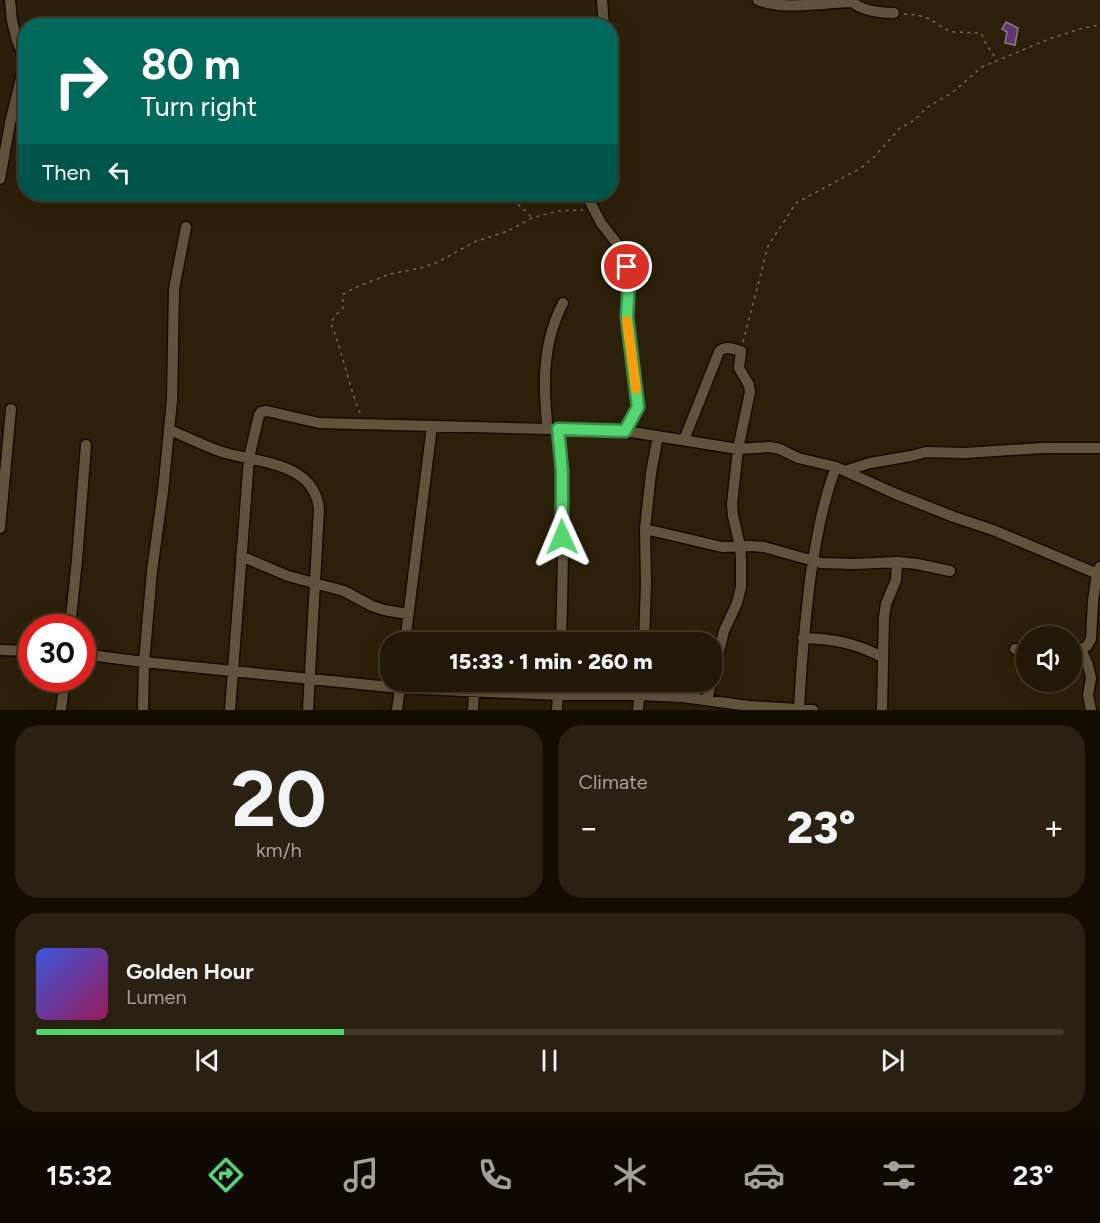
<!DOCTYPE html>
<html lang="en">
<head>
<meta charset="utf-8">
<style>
	body { margin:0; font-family:Figtree,sans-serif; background:#2a2112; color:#f1f3f6; height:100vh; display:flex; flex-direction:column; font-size:22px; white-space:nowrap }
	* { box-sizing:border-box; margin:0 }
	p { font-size:20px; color:#a2a09c }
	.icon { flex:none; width:33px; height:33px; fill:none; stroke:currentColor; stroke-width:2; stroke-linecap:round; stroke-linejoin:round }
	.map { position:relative; height:710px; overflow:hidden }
	.sheet { display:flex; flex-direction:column; gap:15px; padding:15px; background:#130d04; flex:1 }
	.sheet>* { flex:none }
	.hud { position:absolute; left:18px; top:18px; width:600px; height:183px; border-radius:24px; box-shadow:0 6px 24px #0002,0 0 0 2px #3f3729; background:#00695c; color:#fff; overflow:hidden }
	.tools { position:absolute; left:1016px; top:626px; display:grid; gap:12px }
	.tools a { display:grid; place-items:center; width:66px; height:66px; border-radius:50%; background:#221808; box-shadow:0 6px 24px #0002,0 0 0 2px #3f3729; font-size:30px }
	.speed { position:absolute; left:18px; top:614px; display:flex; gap:12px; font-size:30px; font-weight:700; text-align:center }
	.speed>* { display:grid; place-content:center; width:78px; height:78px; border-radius:50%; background:#221808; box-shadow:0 6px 24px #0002,0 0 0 2px #3f3729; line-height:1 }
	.speed .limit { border:9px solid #d22; background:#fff; color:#111 }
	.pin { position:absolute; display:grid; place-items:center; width:51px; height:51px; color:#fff; margin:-26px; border:3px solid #fff; border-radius:50%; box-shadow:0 2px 6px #0007 }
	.me { position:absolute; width:66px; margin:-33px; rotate:359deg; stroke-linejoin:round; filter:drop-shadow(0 0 4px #0008) }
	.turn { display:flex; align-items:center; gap:21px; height:126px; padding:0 24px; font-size:27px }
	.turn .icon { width:78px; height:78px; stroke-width:2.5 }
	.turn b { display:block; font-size:42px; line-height:51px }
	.then { display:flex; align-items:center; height:57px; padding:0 24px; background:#0003; gap:12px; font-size:22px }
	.big { font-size:45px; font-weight:800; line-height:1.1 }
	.sheet .widget { flex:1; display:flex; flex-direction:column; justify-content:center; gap:9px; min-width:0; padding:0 21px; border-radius:24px; background:#2a2112 }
	.sheet .dial { align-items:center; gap:0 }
	.dial b { font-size:78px; line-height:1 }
	.song { display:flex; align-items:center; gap:18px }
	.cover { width:72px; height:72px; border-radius:9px; background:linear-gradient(135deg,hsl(230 70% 55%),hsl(330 70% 35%)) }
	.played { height:6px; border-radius:3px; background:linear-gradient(90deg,#56d671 30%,#3f3729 30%) }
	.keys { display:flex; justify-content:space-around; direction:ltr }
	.heat { display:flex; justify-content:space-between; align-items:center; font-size:33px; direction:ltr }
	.sheet .tiles { flex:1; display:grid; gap:15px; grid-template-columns:1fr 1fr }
	.widget:last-child { grid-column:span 2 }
	.trip { position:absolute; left:380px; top:632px; width:342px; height:60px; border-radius:24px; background:#221808; box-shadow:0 6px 24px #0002,0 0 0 2px #3f3729; font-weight:800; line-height:60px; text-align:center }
	.tabs { display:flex; height:96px; justify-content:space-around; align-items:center; background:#0e0a03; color:#a2a09c }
	.tabs .icon { width:42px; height:42px }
	.tabs .selected { color:#56d671 }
	.tabs b { font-size:27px; color:#f1f3f6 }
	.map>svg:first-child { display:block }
</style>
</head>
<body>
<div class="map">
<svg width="1100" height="710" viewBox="0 0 1100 710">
	<rect width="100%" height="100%" fill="#2d200a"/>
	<path fill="#63346a" stroke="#8c798f" stroke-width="1.5" d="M1006,22L1018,28L1015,45L1005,43L1007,32L1002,29Z"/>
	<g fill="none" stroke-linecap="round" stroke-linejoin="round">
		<defs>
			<path id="minor" d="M602,0L604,26
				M758,0C785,11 824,2 853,2C861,11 882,13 894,13
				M0,179L10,123L23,70V59L21,50L17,41L12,21L10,0
				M587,194L589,200L601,223L622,250L625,257L629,279L627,317L638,407L625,431
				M547,429C547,416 545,403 545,391C544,360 549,330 563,303
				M558,429C565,500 563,571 561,642
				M170,430C187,437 204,446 222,452C257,463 314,461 319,509L308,710
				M684,440L719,352C725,345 733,349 741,351L739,368L749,385L750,392L738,449L732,504L733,516L740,546L741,559V587L737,603L724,631L707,700
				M845,471L870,463L911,456L926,452L965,453L1043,448H1100
				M0,528L11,409
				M645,529L722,547L751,546L764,547L821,563L854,564L897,562L917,564L950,571
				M241,556L288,576L344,591L372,606L384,610L408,614
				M70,627L77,560L86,445
				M803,638C833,639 856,643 882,657
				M405,642L432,426
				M644,642L646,584L645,529L651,473L658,436
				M1015,649L1026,651
				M1081,649L1088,665L1091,678L1088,695L1091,710
				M0,650L32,651
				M1071,653L1087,646L1091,639L1093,601L1097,573L1100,567
				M82,654L144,662L400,688L558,695H640L682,697L749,706L813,710
				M61,710L65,678
				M143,710L144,662L152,571L163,491L172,400L174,289L186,227
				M230,710L249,458L259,415L261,412L267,411L319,423L625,431L738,449L770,447L780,449L798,458L836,467L896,494L954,517L993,530L1100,575
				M397,710L401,681
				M473,710L474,692
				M557,710L559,681
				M638,710L641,681
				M799,710C801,666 805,623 810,580C816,541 822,504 836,467
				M882,710L884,617L886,604L896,580L897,562"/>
		</defs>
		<use href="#minor" stroke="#150a00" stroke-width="13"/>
		<path stroke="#766b57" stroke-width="1.5" stroke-dasharray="3 4.5" stroke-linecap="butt" d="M904,14L917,15L930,19L945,29L954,32L981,33L986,44L997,60
			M507,194C515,203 524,208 532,218
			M743,342L768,246L796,203L861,168L875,156L900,128L915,120L926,108L953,92L982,67L1049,39L1083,28L1100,25
			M360,413C348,384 343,353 331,324L334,317L343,308V294L354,288L390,274L421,268L438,262L474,242L508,231L532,218L558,211L583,210"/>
		<use href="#minor" stroke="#62543c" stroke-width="10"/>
	</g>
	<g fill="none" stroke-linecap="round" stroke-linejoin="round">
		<defs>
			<path id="route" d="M562,537V471L558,429L625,431L638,407L627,317L629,279L627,267"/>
		</defs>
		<use href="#route" stroke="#388b49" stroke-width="15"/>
		<use href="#route" stroke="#56d671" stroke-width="10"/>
		<path stroke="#f59e0b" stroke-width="10" d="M627,321L636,389"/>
	</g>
</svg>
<div class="tools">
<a><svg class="icon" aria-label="sound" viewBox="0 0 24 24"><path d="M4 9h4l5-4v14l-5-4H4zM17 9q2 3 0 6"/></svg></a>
</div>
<div class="speed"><div class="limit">30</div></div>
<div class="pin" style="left:627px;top:267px;background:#d93025"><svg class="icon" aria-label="arrive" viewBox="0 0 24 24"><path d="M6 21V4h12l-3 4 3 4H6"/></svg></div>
<svg class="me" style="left:562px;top:537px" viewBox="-20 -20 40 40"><path d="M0-17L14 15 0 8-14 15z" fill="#56d671" stroke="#fff" stroke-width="4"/></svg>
<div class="trip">15:33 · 1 min · 260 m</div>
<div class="hud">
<div class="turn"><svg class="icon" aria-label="right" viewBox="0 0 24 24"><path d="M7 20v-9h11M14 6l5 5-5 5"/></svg><div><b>80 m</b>Turn right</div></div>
<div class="then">Then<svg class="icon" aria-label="left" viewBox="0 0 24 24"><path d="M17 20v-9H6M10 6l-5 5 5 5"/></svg></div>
</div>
</div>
<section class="sheet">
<div class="tiles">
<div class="widget dial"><b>20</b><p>km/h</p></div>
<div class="widget"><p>Climate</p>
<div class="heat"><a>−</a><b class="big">23°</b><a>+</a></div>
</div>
<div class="widget">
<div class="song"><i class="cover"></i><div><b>Golden Hour</b><p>Lumen</p></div></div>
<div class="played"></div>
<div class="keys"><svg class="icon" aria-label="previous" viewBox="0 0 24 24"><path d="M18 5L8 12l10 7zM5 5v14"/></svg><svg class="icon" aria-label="pause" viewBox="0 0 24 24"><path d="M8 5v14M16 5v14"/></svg><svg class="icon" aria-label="next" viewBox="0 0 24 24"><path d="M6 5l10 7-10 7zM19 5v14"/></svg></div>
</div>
</div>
</section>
<nav class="tabs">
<b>15:32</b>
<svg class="icon selected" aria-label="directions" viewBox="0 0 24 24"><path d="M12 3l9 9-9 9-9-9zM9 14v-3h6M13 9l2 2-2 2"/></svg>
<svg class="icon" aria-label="music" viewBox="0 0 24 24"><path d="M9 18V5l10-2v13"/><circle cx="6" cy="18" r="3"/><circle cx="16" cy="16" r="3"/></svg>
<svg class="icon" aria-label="phone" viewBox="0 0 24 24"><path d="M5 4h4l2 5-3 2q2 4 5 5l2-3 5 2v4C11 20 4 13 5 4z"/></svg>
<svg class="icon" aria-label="climate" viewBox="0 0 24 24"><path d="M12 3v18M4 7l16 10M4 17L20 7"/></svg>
<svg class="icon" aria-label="car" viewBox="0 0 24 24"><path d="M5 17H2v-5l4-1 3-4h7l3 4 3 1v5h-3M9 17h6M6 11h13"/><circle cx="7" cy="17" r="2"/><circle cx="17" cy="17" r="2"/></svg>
<svg class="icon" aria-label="filters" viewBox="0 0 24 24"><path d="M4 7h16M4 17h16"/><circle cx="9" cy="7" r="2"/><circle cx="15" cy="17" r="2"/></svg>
<b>23°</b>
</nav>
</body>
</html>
